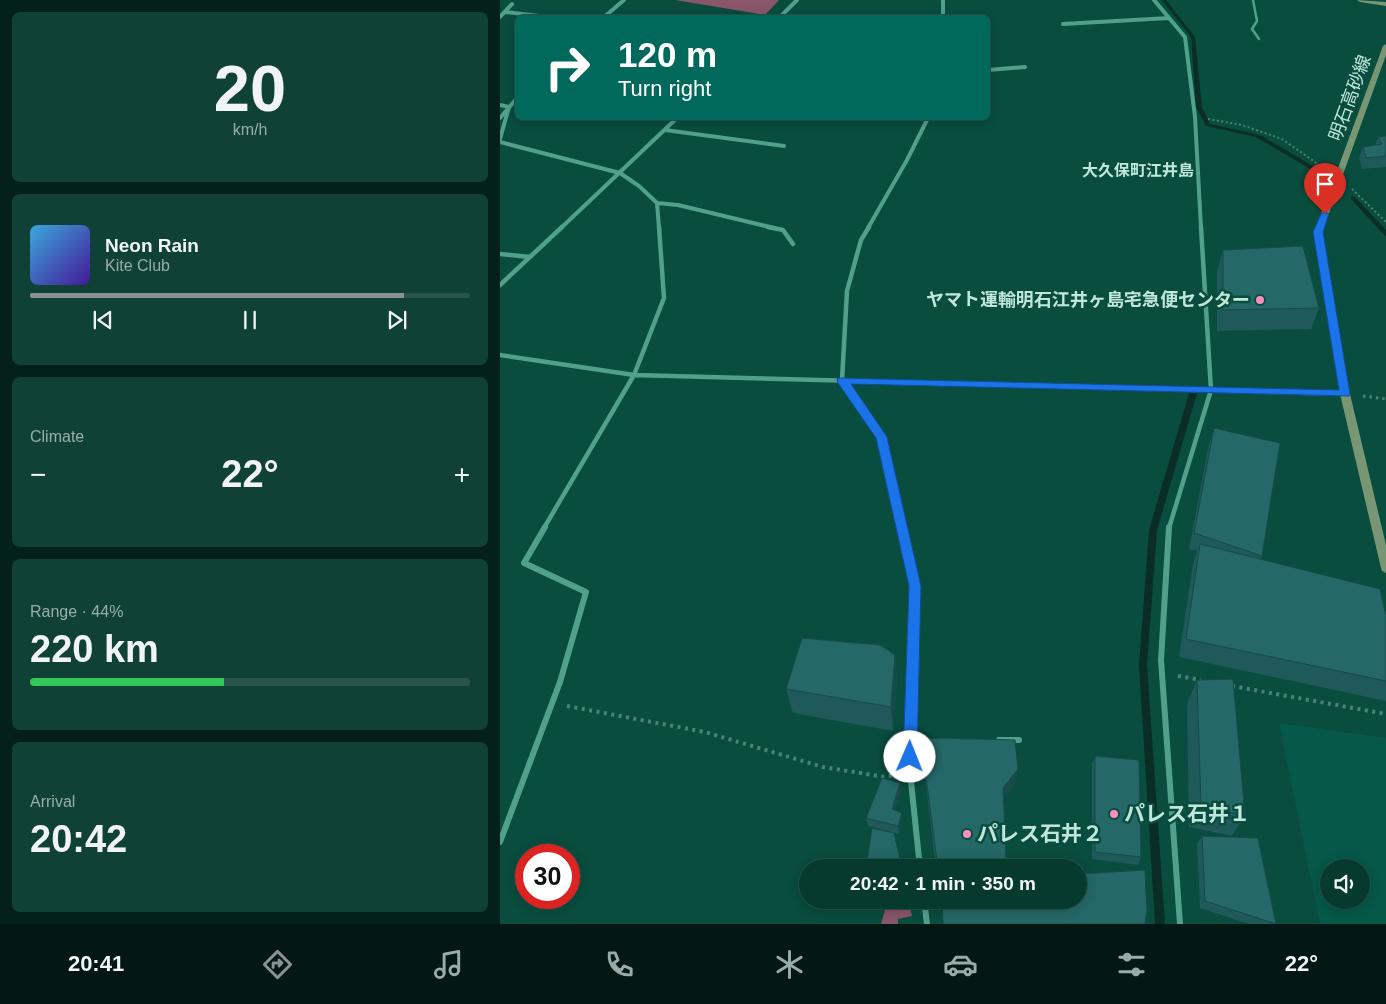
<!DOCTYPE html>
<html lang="en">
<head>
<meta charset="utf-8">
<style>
	body { margin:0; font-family:Helvetica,"Noto Sans JP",sans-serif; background:#104137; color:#f1f3f6; height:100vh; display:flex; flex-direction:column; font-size:19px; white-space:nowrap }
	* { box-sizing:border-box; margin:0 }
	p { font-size:16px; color:#98adaa }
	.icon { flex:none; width:28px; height:28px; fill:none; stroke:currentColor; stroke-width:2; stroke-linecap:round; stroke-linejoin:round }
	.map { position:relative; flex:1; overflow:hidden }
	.details { display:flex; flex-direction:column; gap:12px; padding:12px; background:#04201a; width:500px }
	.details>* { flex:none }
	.hud { position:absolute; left:15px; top:15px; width:475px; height:105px; border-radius:8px; box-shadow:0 2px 12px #0003,0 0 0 1px #28544b; background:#00695c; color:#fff; overflow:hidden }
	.controls { position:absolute; left:820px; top:859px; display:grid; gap:10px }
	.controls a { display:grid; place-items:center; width:50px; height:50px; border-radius:50%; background:#073a2f; box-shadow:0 2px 12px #0003,0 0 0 1px #28544b; font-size:25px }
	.speed { position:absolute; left:15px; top:844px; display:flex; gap:10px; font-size:25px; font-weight:700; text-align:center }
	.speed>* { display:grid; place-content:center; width:65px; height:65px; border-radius:50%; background:#073a2f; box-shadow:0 2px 12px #0003,0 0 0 1px #28544b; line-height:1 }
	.speed .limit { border:8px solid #d22; background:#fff; color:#111 }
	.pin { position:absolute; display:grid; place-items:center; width:42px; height:42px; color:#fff; margin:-51px -21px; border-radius:50% 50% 50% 0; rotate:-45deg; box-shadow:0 0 5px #0007 }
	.pin .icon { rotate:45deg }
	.me { position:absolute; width:55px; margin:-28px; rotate:1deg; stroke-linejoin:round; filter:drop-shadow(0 0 4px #0008) }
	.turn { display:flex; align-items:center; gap:18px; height:105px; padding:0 20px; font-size:22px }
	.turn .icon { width:65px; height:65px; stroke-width:2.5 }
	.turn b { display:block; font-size:35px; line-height:42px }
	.big { font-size:38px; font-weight:800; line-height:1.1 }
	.details .card { flex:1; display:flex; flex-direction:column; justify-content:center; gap:8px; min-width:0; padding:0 18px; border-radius:8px; background:#104137 }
	.details .dial { align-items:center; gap:0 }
	.dial b { font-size:65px; line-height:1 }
	.song { display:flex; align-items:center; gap:15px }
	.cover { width:60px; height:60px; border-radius:8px; background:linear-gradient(135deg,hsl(200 70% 55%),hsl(260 70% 35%)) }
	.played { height:5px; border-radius:2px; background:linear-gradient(90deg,#8c9099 85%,#28544b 85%) }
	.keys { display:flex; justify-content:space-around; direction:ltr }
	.heat { display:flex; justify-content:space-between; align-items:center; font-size:28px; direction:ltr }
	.charge { height:8px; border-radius:4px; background:linear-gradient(90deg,#34c759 44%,#28544b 0) }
	.trip { position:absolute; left:299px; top:859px; width:288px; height:50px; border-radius:25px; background:#073a2f; box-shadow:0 2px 12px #0003,0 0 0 1px #28544b; font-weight:800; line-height:50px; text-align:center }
	.dock { display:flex; height:80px; justify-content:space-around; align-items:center; background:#031713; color:#98adaa }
	.dock .icon { width:35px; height:35px }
	.dock .selected { color:#8c9099 }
	.dock b { font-size:22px; color:#f1f3f6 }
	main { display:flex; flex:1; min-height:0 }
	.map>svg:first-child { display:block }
</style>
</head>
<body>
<main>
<section class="details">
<div class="card dial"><b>20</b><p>km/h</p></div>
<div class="card">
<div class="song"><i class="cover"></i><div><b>Neon Rain</b><p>Kite Club</p></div></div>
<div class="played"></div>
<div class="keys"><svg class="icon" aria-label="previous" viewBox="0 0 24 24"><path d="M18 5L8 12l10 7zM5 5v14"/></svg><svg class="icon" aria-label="pause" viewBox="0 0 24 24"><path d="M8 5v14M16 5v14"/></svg><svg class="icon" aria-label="next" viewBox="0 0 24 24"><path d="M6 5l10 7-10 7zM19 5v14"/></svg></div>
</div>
<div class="card"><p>Climate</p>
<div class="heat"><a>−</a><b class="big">22°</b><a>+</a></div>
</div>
<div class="card"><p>Range · 44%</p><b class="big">220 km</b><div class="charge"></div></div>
<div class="card"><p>Arrival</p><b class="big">20:42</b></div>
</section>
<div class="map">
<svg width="886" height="924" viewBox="0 0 886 924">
	<rect width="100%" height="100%" fill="#094d3f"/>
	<path fill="#065848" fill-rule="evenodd" d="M779,723L886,738V924H820ZM829,868H861V900H829Z"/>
	<path fill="#89566a" d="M175,0H279L265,15Z
		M388,900H408L412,916L398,919V924H381Z"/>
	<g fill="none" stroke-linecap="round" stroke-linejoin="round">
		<path fill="#0a2e25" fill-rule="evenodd" d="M662,0H666L695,37L702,107L710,124L760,135L823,172V174H819L756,137L706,126L696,107L691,37Z
			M853,196L855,197L886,230V236L884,235L851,199V197Z
			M694,387L698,390L657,530L647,665L665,924H655L639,665L649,530L690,390Z"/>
		<path stroke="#4a8376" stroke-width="2" stroke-dasharray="2 2.5" stroke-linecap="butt" d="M708,119L742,125L782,139L825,169
			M852,189L886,222"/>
		<path stroke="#4a8376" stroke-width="3" stroke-dasharray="2.5 4" stroke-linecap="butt" d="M863,396L886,399"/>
		<path stroke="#4a8376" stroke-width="4" stroke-dasharray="3 4.5" stroke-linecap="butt" d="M678,676L701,680
			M732,686L886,714
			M67,706L205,732L323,767L385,777L395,775"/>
		<path stroke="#51a08b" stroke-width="2.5" d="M753,0L757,21L752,29L759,39"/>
		<path stroke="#51a08b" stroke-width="4" d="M443,0V18
			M654,0L685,37L695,117L701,228
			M5,12L56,18
			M0,17L12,4
			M103,18L124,0
			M279,18L297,0
			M563,24L669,18
			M488,70L525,67
			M0,105L9,107L0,139
			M0,118L18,97
			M165,130L284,146
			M0,142L120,173L139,186L157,203L159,228
			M157,203L178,205L274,228
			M61,228L177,118
			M368,228L407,160L428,118"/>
		<path stroke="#51a08b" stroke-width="4.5" d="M268,227L283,230L293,244
			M369,227L361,240L347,291L342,380L381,437L402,528
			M0,254L30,257
			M0,285L62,227
			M0,355L134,375L845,394
			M44,528L134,375L164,298L159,227
			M669,528L711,390L701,227"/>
		<path stroke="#51a08b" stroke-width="6" d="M401,527L415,586L410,772L420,868
			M669,527L661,660L680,924
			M499,740H519
			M411,743L428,742
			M0,842L60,682L86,592L24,563L45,527
			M424,900L427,924"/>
		<path fill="#789674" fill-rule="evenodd" d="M857,0L886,2V6L860,2Z
			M886,44V55L822,233L850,394L886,545V573L882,571L881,568L840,394L814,233L883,46Z"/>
	</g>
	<path fill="#1f5959" d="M886,136V167L862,169L859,158L863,147L875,145L878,137Z
		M723,250L819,308L811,329L717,331V271Z
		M714,428L762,556L760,559L886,616V701L679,657L693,564L697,551L689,549L709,444Z
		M395,655L397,680L393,731L293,713L286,689Z
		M697,680L745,815L732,836L689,827L687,704Z
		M421,739L516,782L504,797L506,860L505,868H436L422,752Z
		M595,756L641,857L638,865L592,859V764Z
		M400,783L401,792L395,810L402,821L399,834L368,826L366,818Z
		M702,836L776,924H749L700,908L697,844Z"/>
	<path fill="#194948" d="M395,655L397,680L393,731L391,707Z
		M518,769L516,782L502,800L503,788Z
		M400,783L401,792L393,817L392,809Z
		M402,813V821L399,834L398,826Z"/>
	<path fill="#246867" stroke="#194948" d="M886,136V156L866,158L863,147L882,144L878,137Z
		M803,246L819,308L723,310V250Z
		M714,428L780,443L762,556L694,533Z
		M700,544L880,589L886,616V681L686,639Z
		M302,638L380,645L395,655L391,707L286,689Z
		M733,679L745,815L701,807L697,680Z
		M441,738L515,740L518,769L503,788L506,860L468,868H438L421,739Z
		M595,756L639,760L641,857L595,852Z
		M382,778L400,783L392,809L402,813L398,826L366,818Z
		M372,828L394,833L402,868H366Z
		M702,836L758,838L776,924L705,901Z
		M645,870L647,911L645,924H443L442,900H578V874Z"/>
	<path fill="#1a73e8" stroke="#114b97" d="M825,212L829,214L823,232L850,394L849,396L351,384L387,437L421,586L417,757L415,762L410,764L405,762L403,757L409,586L376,438L338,383L337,380L338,378L839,390L813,232L821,214Z"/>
	<g fill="#fe8ebd" stroke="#094d3f" stroke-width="2">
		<circle cx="760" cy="300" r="5"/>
		<circle cx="614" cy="814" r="5"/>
		<circle cx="467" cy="834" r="5"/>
	</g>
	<g text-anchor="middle" stroke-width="5" stroke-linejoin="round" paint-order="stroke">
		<g font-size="16" font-weight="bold" fill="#c1e7db" stroke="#094d3f">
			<text x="638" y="176">大久保町江井島</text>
		</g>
		<g font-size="18" fill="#c1e7db" stroke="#094d3f">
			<text transform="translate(850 98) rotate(-70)" y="6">明石高砂線</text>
		</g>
		<g font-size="18" font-weight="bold" fill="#c1e7db" stroke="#094d3f" text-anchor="end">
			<text x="750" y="306">ヤマト運輸明石江井ヶ島宅急便センター</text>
		</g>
		<g font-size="21" font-weight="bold" fill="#c1e7db" stroke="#094d3f" text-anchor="start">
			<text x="624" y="821">パレス石井１</text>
			<text x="477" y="841">パレス石井２</text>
		</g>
	</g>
</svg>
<div class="controls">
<a><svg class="icon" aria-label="sound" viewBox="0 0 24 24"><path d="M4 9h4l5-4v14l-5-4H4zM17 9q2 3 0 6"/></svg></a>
</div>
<div class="speed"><div class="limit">30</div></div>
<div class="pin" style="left:825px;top:214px;background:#d93025"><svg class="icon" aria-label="arrive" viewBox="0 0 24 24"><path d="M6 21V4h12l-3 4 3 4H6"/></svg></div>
<svg class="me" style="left:410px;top:757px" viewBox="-20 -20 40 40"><circle r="19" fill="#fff"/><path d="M0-13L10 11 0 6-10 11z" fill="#1a73e8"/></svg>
<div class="trip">20:42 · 1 min · 350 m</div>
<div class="hud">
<div class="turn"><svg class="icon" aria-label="right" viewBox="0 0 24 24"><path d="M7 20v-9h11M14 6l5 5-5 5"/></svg><div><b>120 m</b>Turn right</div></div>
</div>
</div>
</main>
<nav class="dock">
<b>20:41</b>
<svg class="icon selected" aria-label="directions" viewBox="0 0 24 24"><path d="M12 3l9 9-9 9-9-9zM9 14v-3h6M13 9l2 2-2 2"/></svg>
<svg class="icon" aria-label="music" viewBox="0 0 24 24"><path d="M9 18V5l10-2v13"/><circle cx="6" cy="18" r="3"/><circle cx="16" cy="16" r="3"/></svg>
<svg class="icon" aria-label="phone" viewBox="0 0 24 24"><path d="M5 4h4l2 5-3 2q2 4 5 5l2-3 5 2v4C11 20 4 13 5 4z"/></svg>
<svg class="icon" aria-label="climate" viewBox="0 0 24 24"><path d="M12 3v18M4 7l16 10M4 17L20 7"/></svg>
<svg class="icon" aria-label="car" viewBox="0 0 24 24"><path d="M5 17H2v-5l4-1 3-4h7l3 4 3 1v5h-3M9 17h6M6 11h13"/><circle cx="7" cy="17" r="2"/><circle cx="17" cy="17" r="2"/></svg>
<svg class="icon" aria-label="filters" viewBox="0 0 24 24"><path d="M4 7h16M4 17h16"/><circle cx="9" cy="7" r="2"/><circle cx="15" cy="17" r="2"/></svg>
<b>22°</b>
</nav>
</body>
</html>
